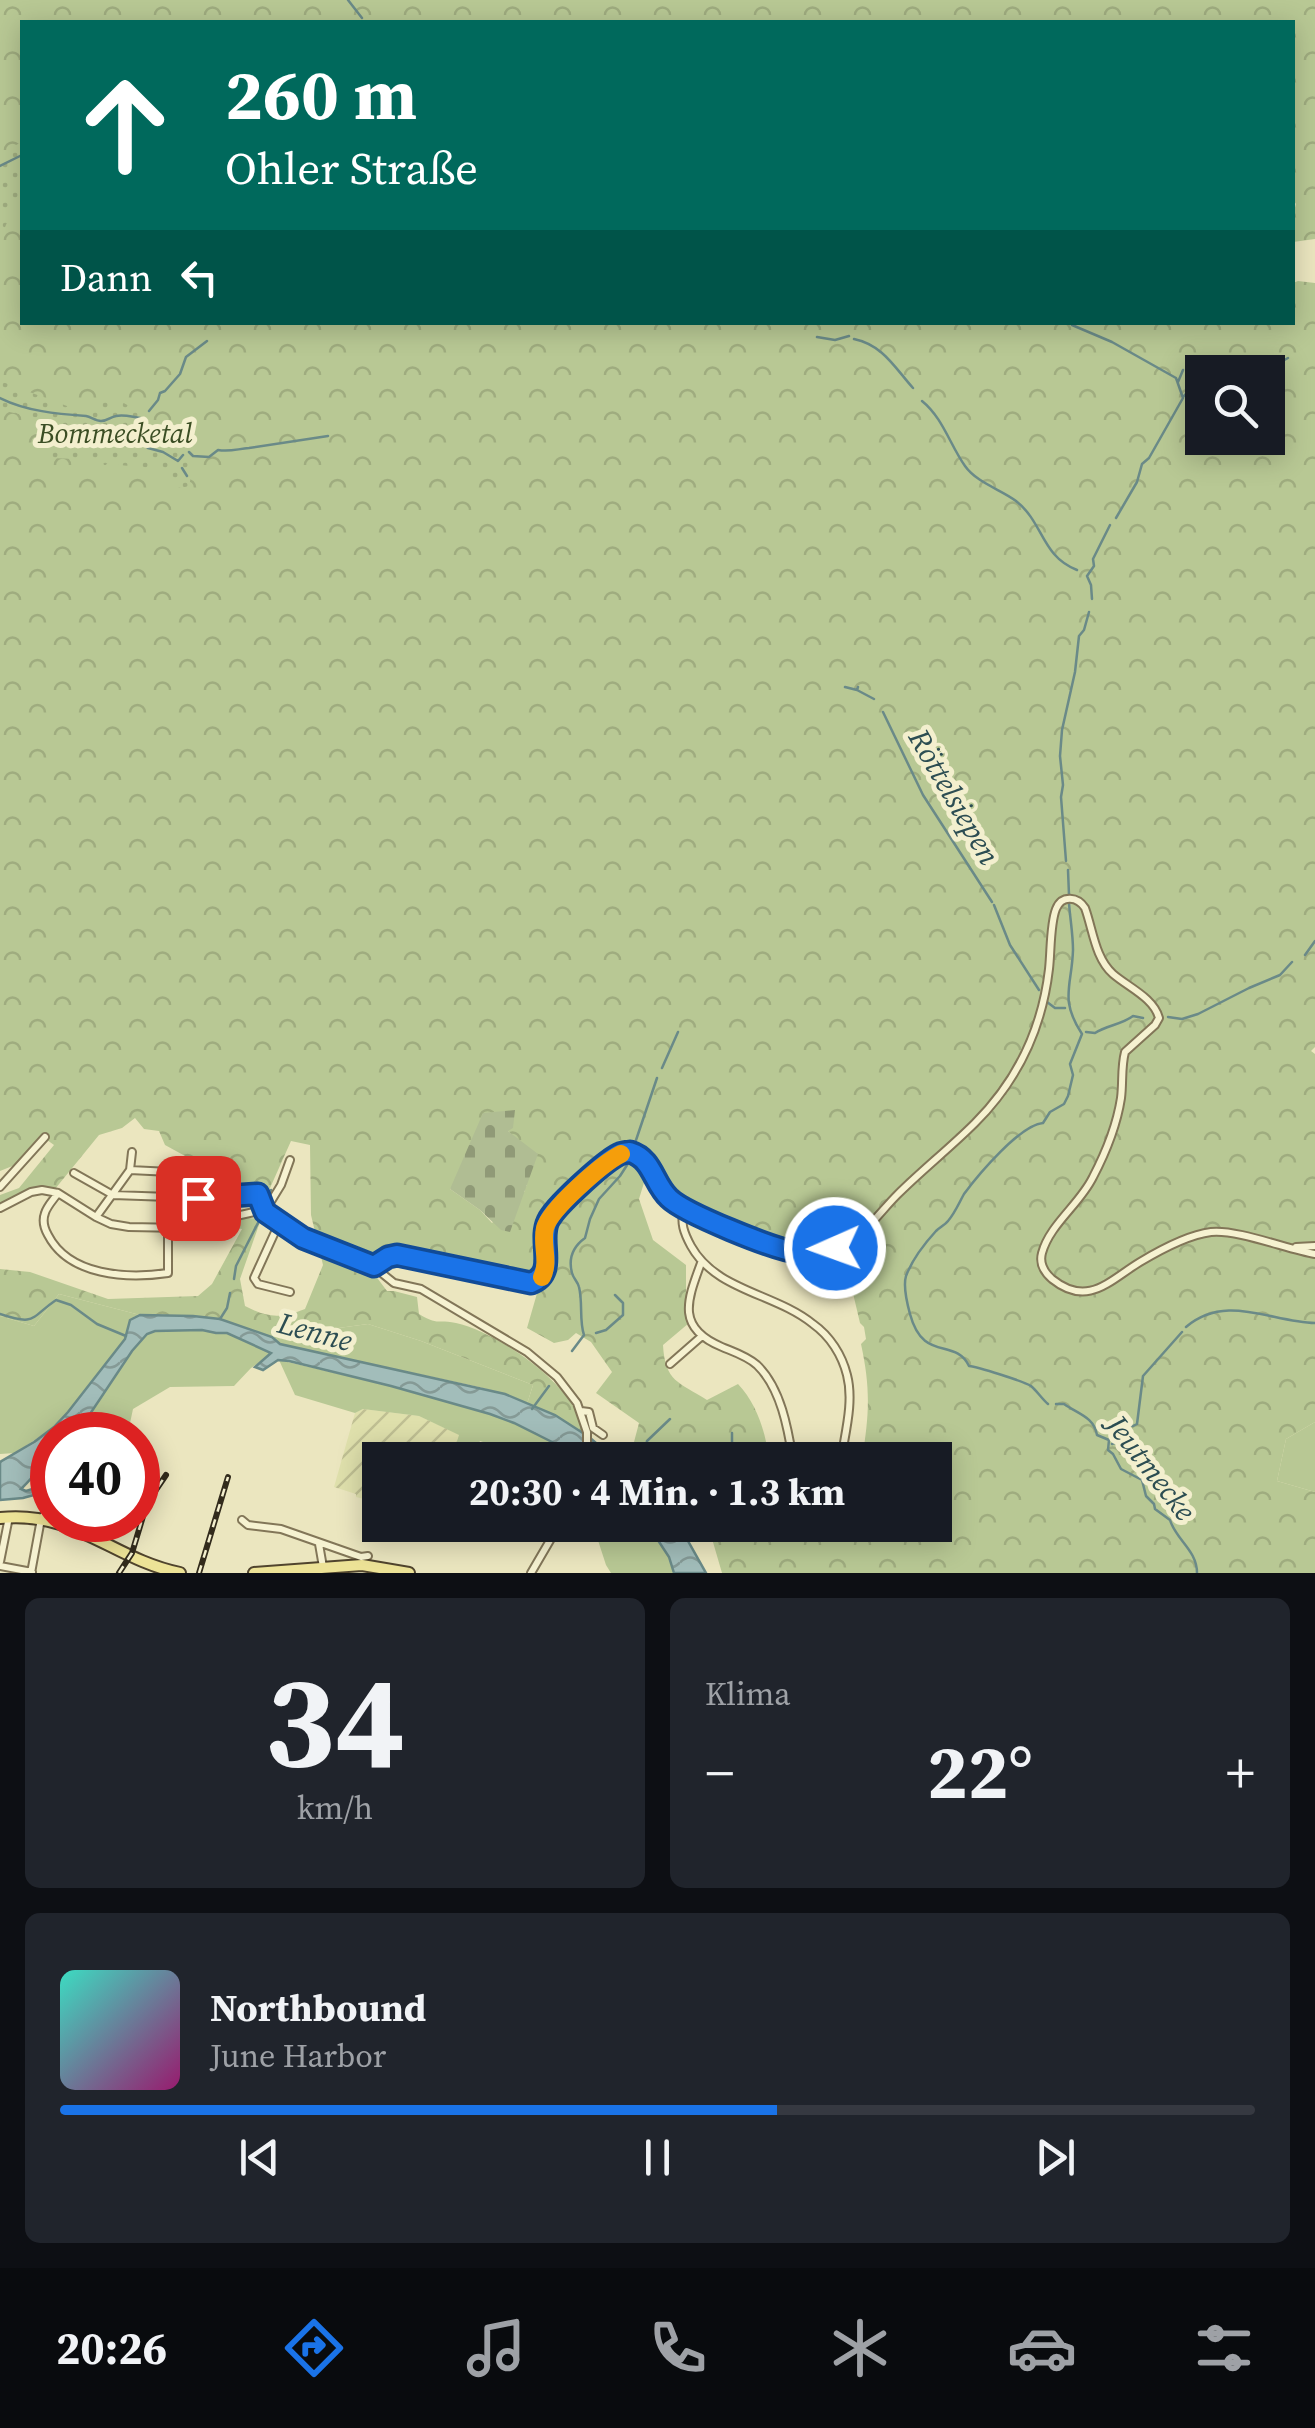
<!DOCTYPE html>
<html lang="de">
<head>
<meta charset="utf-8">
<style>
	body { margin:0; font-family:"Source Serif 4",serif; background:#20242c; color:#f1f3f6; height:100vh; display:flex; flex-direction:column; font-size:38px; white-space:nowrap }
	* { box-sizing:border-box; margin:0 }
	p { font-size:32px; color:#9ea1a6 }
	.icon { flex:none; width:55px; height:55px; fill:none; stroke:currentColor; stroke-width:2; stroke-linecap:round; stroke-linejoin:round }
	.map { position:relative; height:1573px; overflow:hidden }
	.sheet { display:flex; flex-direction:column; gap:25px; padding:25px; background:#0d0f14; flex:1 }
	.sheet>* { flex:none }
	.banner { position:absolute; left:20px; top:20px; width:1275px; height:305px; border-radius:0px; box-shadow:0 5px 25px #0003; background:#00695c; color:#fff; overflow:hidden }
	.fabs { position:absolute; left:1185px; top:355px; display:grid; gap:20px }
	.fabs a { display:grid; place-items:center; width:100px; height:100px; border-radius:0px; background:#171b24; box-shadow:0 5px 25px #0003; font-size:50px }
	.speed { position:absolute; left:30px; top:1412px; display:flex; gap:20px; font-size:50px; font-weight:700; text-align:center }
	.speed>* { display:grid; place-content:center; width:130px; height:130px; border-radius:50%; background:#171b24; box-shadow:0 5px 25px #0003; line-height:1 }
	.speed .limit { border:15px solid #d22; background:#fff; color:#111 }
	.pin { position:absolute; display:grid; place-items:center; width:85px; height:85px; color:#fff; margin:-42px; border-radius:20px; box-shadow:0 5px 15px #0006 }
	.me { position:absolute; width:110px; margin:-55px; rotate:268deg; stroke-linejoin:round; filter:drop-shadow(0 0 8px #0008) }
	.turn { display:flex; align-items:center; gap:35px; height:210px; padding:0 40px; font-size:45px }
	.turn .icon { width:130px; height:130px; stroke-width:2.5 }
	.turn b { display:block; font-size:70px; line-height:85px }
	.then { display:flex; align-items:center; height:95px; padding:0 40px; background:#0003; gap:20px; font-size:38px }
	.big { font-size:75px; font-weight:700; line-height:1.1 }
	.sheet .widget { flex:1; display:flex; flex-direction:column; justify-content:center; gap:15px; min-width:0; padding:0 35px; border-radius:15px; background:#20242c }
	.sheet .dial { align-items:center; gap:0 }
	.dial b { font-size:130px; line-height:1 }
	.song { display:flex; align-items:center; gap:30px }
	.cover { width:120px; height:120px; border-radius:15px; background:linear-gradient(135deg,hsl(170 70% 55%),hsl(320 70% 35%)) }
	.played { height:10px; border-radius:5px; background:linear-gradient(90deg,#1a73e8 60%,#363941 60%) }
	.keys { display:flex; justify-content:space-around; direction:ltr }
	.heat { display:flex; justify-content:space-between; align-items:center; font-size:55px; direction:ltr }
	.sheet .tiles { flex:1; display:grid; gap:25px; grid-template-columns:1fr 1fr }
	.widget:last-child { grid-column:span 2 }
	.trip { position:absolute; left:362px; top:1442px; width:590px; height:100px; border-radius:0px; background:#171b24; box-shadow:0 5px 25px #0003; font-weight:700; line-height:100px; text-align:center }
	.tab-bar { display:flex; height:160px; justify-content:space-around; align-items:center; background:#090b0e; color:#9ea1a6 }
	.tab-bar .icon { width:70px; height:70px }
	.tab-bar .active { color:#1a73e8 }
	.tab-bar b { font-size:45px; color:#f1f3f6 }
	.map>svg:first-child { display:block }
</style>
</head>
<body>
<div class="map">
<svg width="1315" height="1573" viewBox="0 0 1315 1573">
	<defs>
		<pattern id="farmland-furrows" width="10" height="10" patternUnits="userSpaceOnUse" patternTransform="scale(2.5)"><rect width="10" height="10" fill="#dfe0ac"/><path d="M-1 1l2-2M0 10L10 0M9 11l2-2" fill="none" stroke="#c0c093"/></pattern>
		<pattern id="forest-crowns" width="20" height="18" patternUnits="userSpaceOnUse" patternTransform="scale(2.5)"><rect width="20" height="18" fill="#b8c894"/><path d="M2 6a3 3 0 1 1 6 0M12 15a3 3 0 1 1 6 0" fill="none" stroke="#9fac7f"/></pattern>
		<pattern id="cemetery-stones" width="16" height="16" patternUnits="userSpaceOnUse" patternTransform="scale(2.5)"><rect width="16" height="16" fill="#b0bd93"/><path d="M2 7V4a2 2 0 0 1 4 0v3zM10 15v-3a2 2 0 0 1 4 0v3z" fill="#909a77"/></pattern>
		<pattern id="park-dots" width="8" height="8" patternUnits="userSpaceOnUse" patternTransform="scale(2.5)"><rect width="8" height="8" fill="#b8c894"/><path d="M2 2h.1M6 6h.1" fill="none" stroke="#9fac7f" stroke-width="1.8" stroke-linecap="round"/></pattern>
		<pattern id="water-waves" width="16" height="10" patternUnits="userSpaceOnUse" patternTransform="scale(2.5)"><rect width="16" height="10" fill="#a2bdba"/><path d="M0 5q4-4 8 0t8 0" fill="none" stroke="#859a96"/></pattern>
	</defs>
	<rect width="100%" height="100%" fill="#ebe6bf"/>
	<path fill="url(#farmland-furrows)" d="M363,1409L419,1416L460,1435L451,1460H380V1503L356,1497V1494L334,1487L355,1413Z"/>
	<path fill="#b8c894" d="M59,1294L140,1315L134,1317L125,1339L90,1386L54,1427L15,1453L0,1454V1316L34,1326Z
		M368,1324L421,1341L533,1385L527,1404L505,1394L479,1387L279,1344L272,1337Z
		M202,1330L235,1335L271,1354L251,1368L234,1386L170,1387L133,1409L130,1423L97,1434L86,1420L132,1350L147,1334L155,1331Z
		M279,1360L391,1386L490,1414L514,1423L556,1444L581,1460H514L501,1448L480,1441L471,1460H451L459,1435L419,1416L363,1409L355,1413L295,1395Z
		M1315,1422V1492L1277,1481L1286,1439Z
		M593,1525H648L669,1557L674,1573H611L606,1565Z"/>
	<path fill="url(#forest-crowns)" fill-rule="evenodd" d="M0,0H1315V239L1293,242V215L1296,204L1292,198V22H22V322H1292L1293,283L1298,281L1315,283V1047L1311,1051L1315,1054V1422L1286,1439L1277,1481L1315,1492V1573H722L708,1525H935V1460H862C869,1415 871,1390 861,1344L866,1339L864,1327L860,1323L852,1289L835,1272L730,1220L682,1202L651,1160L639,1199L653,1240L686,1265V1314L689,1323L663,1345C665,1382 679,1382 707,1400L738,1384C757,1404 766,1433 769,1460H665V1456L655,1447L652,1450L634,1442L639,1423L596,1393L612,1372L591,1342L576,1333L568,1340L554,1343L527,1328L540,1283L534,1287L501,1285L401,1246L371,1254L369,1267L387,1291H394L417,1297L419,1314C439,1326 437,1319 456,1323C496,1332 563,1378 579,1417C581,1422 581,1427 582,1433L555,1415L527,1404L533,1385L421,1341L368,1324L272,1337L220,1319L193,1316L140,1315L59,1294L34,1326L0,1316V1269L30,1272L108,1299L198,1296L212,1284L242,1229L231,1227L201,1233L199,1229L248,1218L261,1219L240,1279L245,1306C268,1318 280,1319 305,1309L323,1265L311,1215L310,1145L291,1141L266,1197L259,1192L225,1195V1190L218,1174L165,1145L159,1131L144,1129L135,1118L122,1128L99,1135L55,1189L41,1188L0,1206V1195L19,1188L54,1145L43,1137L15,1165L0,1171ZM1202,372H1268V438H1202ZM514,1110L507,1130L515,1138L527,1185L524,1189L525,1191L492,1223L480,1210L450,1189Z"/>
	<path fill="url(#cemetery-stones)" d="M515,1110L513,1128L508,1131L538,1154L510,1232L501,1230L480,1210L450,1189L483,1113Z"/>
	<path fill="url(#park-dots)" d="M22,142V196L11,214L0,238V153Z
		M0,381L91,415L104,392L147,416L146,420C168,438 198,454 189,486L181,488L169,484L171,470L78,461L77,459L50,458L47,420L0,410Z"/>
	<path fill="url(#water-waves)" stroke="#6a8a88" stroke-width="2.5" d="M140,1315L193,1316L220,1319L272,1337L280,1344L505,1394L555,1415L589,1437L616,1460H581L556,1444L514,1423L490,1414L391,1386L289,1361L278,1360L263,1370L255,1367L271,1353L227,1333H216L202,1330L155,1331L147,1334L132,1351L86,1420L77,1428L76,1435H52V1446L47,1450C41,1469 34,1476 21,1489L26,1491L52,1483V1490L23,1498L0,1500V1462L34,1442L54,1427L68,1412L125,1339L130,1320Z
		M648,1525H679L706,1573H674L669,1557Z"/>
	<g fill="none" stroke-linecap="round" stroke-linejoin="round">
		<path stroke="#6a8a88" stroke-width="2.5" d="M348,0L362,18
			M0,166L22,155
			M1072,325L1112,342L1176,378L1183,398L1149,458L1142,464L1137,482L1116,518
			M817,337L835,340L849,336
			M854,339C883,345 895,368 913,388
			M1226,372L1251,368L1263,363H1279L1288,358
			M1178,382L1183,370
			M1200,383L1201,371
			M1184,396L1191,388L1202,383
			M0,398C26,411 57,414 86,416C91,417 96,421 101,421C108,421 110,417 116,416C124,414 132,417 140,418
			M922,401C943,418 950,445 965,466C977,483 1002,490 1016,501C1044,523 1041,556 1077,570
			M149,411L158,400L160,393L165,391L180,374L186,357L207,341
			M104,431L117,439L141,441L148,448L163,452L178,461L183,455
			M189,452L193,456L209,457L218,450C230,452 237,449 249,448C276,444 302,440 328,436
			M182,468L187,476
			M1092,599L1091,585L1087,576L1094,566L1093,559L1110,525
			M845,687L857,690
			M858,687L857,690L874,699
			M883,712L923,795L992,902
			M1066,861L1061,797L1063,785L1060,756L1062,730L1075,672L1079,636L1084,630L1089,612
			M1068,870L1069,895
			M994,905L1010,945L1039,990
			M1305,955L1315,941
			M1047,1002L1055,1008H1065
			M1168,1017L1182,1019L1198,1014L1249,988L1280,975L1292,962
			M1086,1032L1095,1033C1107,1025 1121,1025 1133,1016L1143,1018
			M662,1068L678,1032
			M633,1149L657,1078
			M268,1198L271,1190
			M234,1279L236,1266L260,1219
			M0,1314C36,1326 30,1318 56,1300L71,1305L97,1324L126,1336
			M220,1319L227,1308L230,1293
			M1186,1327C1226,1293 1271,1322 1315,1323
			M596,1333L606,1330L623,1315V1303L615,1295
			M572,1351L584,1335C579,1320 583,1303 579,1287C578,1282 573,1278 572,1273C568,1258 574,1246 585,1238L590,1219L599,1199L620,1176L629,1162
			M1048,1404C1042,1399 1037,1391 1031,1386C1023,1381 978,1367 969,1366C955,1337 923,1363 910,1314C907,1303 903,1286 906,1276C912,1260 925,1243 936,1231C940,1227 945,1225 948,1221C955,1213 959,1203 964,1194C978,1175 1020,1125 1043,1123L1050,1112L1064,1104L1068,1096L1073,1075L1070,1064L1082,1034C1059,999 1072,986 1073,950C1073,934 1070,918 1069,903
			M1056,1404H1064C1078,1414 1094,1417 1097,1435L1109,1440L1108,1450L1113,1454L1121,1469L1142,1480L1146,1496L1154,1504L1155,1509L1170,1520C1176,1540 1197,1550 1197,1573
			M532,1409L549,1386
			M1112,1444L1121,1440L1127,1424L1133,1426L1137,1424L1143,1376L1182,1332
			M646,1447L647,1441L670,1419
			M723,1460L732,1446V1433"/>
		<defs>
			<path id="minor" d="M130,1170L190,1173L198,1198
				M74,1173L113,1195L198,1198L258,1193L265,1212
				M0,1187L45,1137
				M58,1193C54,1199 47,1206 45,1213C42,1221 44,1228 48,1235C69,1276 127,1279 168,1273V1228
				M0,1208L31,1192L42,1190L58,1193L96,1217L111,1224L129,1227L183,1228L254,1212L269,1213L303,1238L368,1262L394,1283L421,1289L527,1352L557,1377L577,1403L587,1432V1460
				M684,1209C680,1223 684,1233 691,1246C716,1291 775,1293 813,1324C830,1336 842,1355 847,1375C854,1402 845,1433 841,1460
				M269,1213L270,1203L281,1185L290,1160
				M96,1217L130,1170L132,1152
				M280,1221L254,1278L258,1284L290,1292
				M1296,1247L1315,1246
				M701,1263C687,1301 676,1328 722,1347C734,1352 747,1356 757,1365C781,1388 788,1429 793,1460
				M374,1266L387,1257L397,1255L522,1282L536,1281L545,1271L544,1234L550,1218L558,1207L608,1162C618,1154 630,1148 642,1157C655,1166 657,1188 671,1200C688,1214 775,1250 797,1252C812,1254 828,1252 842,1246C864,1236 880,1212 897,1195C922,1170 950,1148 975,1123C1018,1080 1042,1029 1049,969C1051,952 1050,924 1056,909C1062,894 1078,897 1085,908C1093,930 1095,958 1113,974C1128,987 1154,998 1159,1018L1155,1025L1125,1052C1121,1067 1123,1083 1121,1098C1117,1124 1105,1154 1093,1177C1080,1204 1050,1224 1042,1253C1039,1264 1044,1272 1052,1279C1088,1308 1110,1280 1140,1262C1160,1250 1187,1235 1211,1232C1236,1229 1287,1249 1315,1254
				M670,1364L702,1336
				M581,1411L589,1412L593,1428L603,1435
				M138,1474H139
				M242,1520L248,1525L281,1529L361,1557L368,1556
				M319,1544L323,1567
				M0,1562L9,1517
				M0,1566L32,1572
				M31,1573L41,1519L46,1512L50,1493L52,1492
				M531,1573L559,1525"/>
			<path id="major" d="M0,1518C75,1510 112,1559 180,1573
				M254,1573L362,1565L409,1573"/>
		</defs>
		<use href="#minor" stroke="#827658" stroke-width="10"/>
		<use href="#major" stroke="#50442d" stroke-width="14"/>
		<use href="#minor" stroke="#f6f2d1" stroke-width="6"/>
		<use href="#major" stroke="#ede397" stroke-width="10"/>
		<defs>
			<path id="rail" d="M119,1573L132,1553L147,1503L166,1475
				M199,1573L228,1477"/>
		</defs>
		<use href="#rail" stroke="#322b1c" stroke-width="6"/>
		<use href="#rail" stroke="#f3efce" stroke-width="2.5" stroke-dasharray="8" stroke-linecap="butt"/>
	</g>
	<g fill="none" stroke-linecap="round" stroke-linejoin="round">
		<defs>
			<path id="route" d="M198,1198L258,1194L265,1212L303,1238L374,1266L388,1257L397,1255L531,1283C558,1273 538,1242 548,1221C555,1206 601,1165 616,1156C622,1152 623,1153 630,1152C653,1159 653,1183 669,1198C684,1213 775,1250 797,1252C810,1254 823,1252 835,1248"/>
		</defs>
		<use href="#route" stroke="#114b97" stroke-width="25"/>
		<use href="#route" stroke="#1a73e8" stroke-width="18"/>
		<path stroke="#f59e0b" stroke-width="18" d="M542,1277C550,1261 541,1245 545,1228C550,1209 603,1163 621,1154"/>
	</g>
	<g text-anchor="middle" stroke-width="10" stroke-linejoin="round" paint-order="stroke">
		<g font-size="28" font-style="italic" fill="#3b4e24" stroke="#f3efce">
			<text x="115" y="443">Bommecketal</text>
		</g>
		<g font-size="30" font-style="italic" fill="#2c4d52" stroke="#f3efce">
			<text transform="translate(954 797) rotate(60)" y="10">Röttelsiepen</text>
			<text transform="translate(315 1332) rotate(15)" y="10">Lenne</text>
			<text transform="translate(1151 1468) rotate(52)" y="10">Jeutmecke</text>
		</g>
	</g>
</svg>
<div class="fabs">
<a><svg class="icon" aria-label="search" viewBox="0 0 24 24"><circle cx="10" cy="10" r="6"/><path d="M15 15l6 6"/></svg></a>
</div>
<div class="speed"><div class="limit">40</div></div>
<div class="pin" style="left:198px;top:1198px;background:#d93025"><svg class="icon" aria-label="arrive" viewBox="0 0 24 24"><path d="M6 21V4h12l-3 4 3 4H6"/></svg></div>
<svg class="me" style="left:835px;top:1248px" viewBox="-20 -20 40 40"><circle r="17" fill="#1a73e8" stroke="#fff" stroke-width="3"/><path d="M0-11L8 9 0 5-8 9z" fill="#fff"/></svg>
<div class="trip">20:30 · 4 Min. · 1.3 km</div>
<div class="banner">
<div class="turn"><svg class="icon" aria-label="ahead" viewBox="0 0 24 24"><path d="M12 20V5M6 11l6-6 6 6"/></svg><div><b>260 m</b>Ohler Straße</div></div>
<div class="then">Dann<svg class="icon" aria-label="left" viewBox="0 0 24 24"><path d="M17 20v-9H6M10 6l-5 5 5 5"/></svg></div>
</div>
</div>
<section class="sheet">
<div class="tiles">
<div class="widget dial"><b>34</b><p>km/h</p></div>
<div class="widget"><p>Klima</p>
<div class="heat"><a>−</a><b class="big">22°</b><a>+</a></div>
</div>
<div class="widget">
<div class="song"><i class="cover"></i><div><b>Northbound</b><p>June Harbor</p></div></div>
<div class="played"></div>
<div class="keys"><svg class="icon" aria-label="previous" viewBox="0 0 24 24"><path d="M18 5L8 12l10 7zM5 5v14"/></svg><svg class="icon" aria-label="pause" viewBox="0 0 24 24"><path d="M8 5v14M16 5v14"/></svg><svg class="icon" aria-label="next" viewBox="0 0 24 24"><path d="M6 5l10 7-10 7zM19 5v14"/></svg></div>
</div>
</div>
</section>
<nav class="tab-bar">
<b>20:26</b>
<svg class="icon active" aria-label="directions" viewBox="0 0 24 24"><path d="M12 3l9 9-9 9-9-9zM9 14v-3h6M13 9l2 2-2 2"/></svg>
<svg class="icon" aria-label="music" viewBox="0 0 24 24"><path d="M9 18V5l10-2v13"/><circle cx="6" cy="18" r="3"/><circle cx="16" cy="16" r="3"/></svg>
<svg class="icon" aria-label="phone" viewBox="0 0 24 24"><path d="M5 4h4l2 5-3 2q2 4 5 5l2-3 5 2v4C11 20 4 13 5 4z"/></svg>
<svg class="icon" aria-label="climate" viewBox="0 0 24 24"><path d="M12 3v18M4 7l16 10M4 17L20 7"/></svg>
<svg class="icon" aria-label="car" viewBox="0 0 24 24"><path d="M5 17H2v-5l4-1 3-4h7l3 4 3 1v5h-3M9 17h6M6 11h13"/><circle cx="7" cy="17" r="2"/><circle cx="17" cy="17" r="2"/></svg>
<svg class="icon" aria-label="filters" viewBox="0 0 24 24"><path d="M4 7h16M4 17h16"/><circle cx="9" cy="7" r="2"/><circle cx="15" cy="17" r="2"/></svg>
</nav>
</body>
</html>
